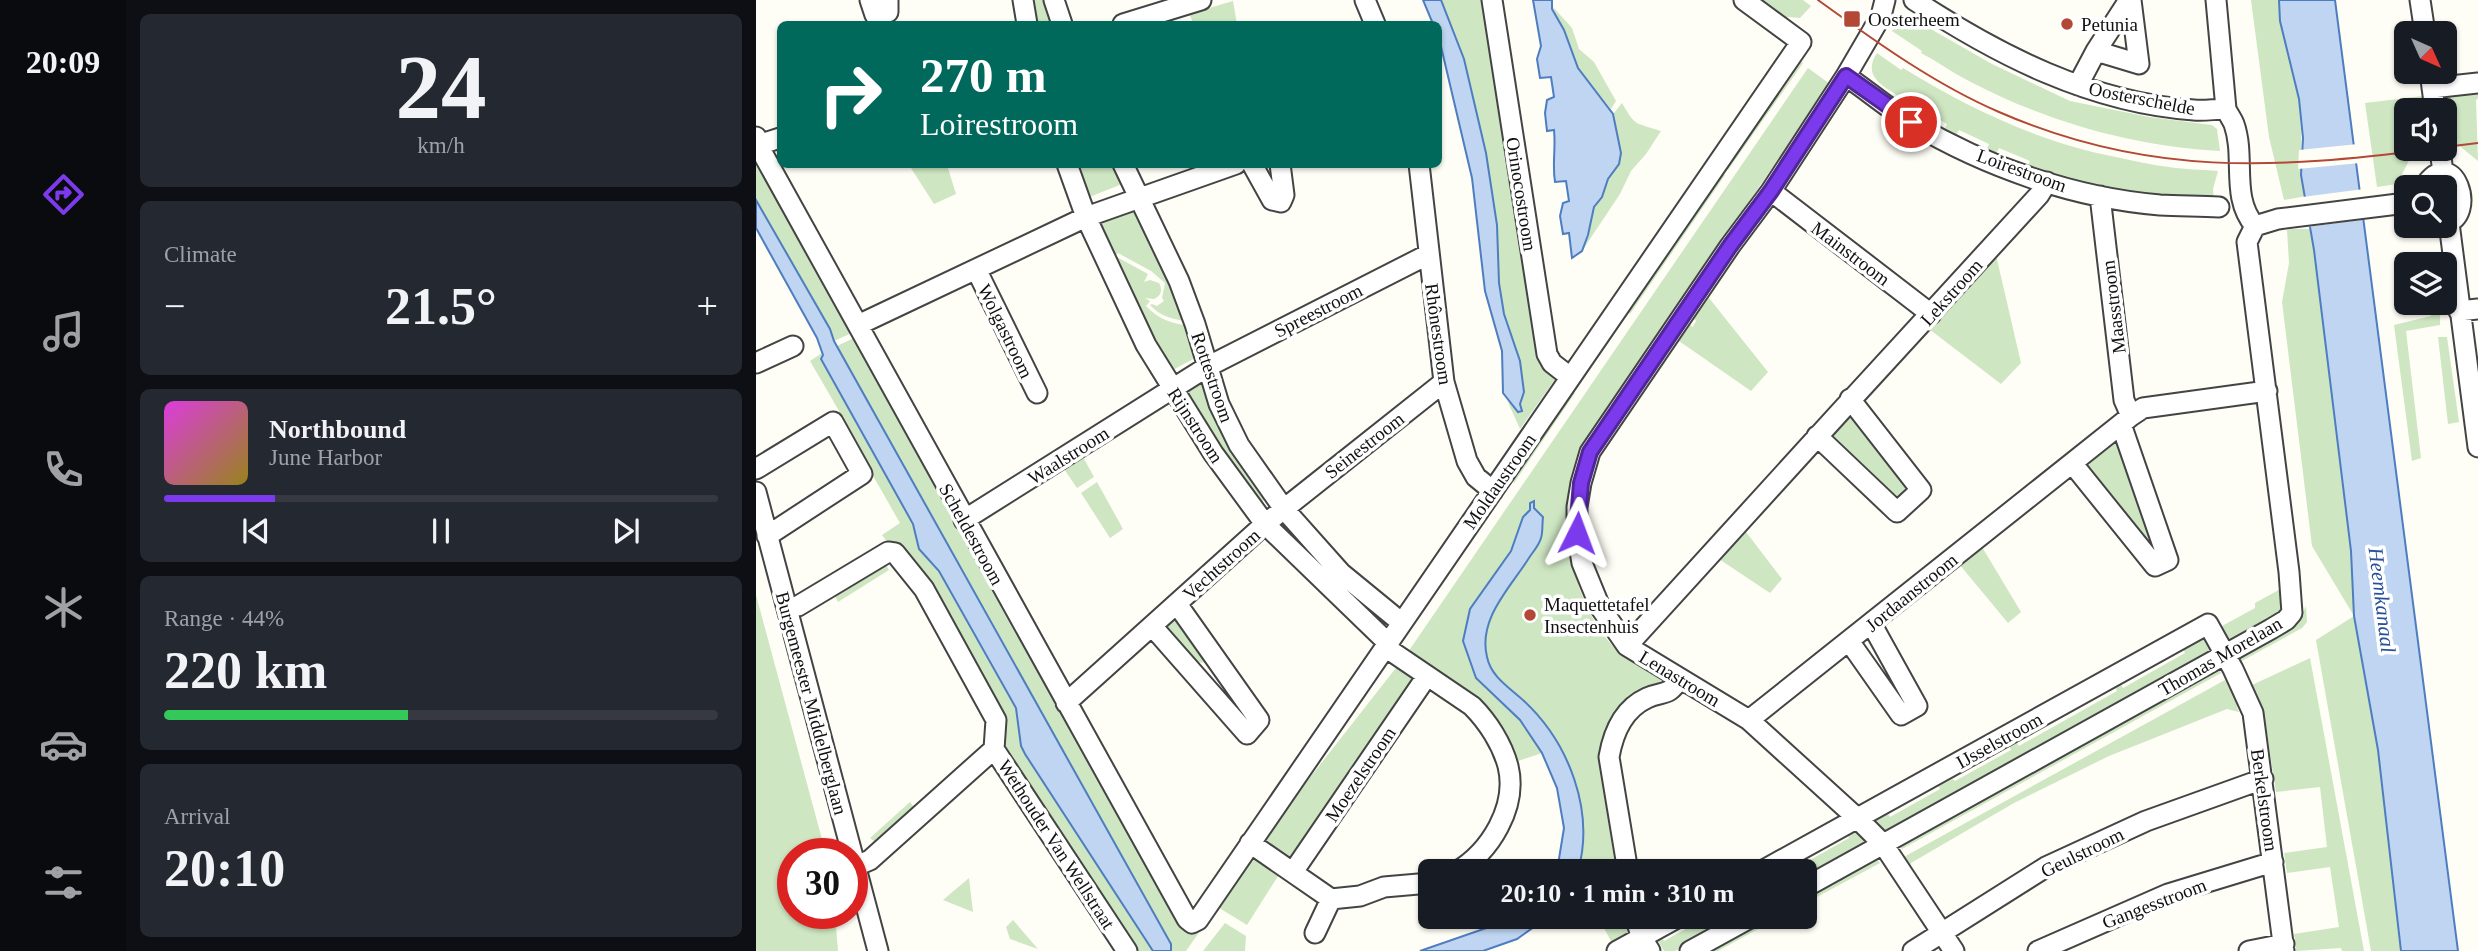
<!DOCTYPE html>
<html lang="en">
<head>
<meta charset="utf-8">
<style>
	body { margin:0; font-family:"Times New Roman",serif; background:#242831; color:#f1f3f6; height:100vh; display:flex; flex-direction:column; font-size:26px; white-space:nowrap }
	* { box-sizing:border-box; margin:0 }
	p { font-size:23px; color:#9ea1a6 }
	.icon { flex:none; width:38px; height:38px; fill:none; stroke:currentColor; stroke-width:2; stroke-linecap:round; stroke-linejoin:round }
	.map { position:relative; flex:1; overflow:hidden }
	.drawer { display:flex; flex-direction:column; gap:14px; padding:14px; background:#0d0f14; width:630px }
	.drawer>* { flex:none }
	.banner { position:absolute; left:21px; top:21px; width:665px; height:147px; border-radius:10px; box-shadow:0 2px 5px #0004; background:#00695c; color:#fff; overflow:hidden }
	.needle { width:46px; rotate:135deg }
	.controls { position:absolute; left:1638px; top:21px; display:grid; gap:14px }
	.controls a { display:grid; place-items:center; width:63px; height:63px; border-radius:10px; background:#171b24; box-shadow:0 2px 5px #0004; font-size:35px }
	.speed { position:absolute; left:21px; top:838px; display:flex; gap:14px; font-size:35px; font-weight:700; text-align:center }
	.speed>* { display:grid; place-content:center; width:91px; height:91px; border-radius:50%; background:#171b24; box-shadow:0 2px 5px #0004; line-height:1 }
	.speed .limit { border:10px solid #d22; background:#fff; color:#111 }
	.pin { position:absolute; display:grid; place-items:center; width:60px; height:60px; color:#fff; margin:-30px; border:4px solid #fff; border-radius:50%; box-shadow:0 2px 7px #0007 }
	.me { position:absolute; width:77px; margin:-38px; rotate:3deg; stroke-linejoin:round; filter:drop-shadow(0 0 5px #0008) }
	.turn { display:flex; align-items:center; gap:24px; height:147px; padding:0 28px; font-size:32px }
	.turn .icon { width:91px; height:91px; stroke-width:2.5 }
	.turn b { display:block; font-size:49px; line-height:60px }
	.big { font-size:52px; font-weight:800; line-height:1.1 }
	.drawer .card { flex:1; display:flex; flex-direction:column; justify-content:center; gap:10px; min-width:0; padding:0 24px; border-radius:10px; background:#242831 }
	.drawer .dial { align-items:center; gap:0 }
	.dial b { font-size:91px; line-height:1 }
	.song { display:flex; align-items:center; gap:21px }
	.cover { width:84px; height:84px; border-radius:10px; background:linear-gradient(135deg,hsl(300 70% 55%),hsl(50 70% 35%)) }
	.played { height:7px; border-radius:4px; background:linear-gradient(90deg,#7c3aed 20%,#363941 20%) }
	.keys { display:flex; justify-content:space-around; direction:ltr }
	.heat { display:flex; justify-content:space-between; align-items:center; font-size:38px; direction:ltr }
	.charge { height:10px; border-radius:5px; background:linear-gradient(90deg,#34c759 44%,#363941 0) }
	.trip { position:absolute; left:662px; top:859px; width:399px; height:70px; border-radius:10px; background:#171b24; box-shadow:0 2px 5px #0004; font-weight:800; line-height:70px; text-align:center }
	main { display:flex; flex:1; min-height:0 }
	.menu { display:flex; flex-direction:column; width:126px; justify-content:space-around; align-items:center; background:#090b0e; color:#9ea1a6 }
	.menu .icon { width:49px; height:49px }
	.menu .active { color:#7c3aed }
	.menu b { font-size:32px; color:#f1f3f6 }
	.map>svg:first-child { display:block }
</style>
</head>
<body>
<main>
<nav class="menu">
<b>20:09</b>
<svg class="icon active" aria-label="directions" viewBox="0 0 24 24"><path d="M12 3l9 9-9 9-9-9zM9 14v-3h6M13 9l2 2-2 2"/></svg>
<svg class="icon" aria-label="music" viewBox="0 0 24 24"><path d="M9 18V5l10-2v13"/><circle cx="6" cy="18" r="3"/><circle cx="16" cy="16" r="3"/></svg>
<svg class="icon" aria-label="phone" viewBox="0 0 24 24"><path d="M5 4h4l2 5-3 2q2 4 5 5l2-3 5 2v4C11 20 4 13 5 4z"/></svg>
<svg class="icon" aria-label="climate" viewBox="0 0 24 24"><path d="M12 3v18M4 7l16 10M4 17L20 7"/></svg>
<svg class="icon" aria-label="car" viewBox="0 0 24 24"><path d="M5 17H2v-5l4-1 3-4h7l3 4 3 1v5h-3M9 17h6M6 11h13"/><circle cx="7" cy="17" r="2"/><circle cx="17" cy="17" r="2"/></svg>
<svg class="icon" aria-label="filters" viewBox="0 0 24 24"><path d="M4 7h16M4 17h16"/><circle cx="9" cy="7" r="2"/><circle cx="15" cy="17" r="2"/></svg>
</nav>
<section class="drawer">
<div class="card dial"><b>24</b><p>km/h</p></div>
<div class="card"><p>Climate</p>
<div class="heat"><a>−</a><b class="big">21.5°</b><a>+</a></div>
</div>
<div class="card">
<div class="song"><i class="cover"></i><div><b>Northbound</b><p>June Harbor</p></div></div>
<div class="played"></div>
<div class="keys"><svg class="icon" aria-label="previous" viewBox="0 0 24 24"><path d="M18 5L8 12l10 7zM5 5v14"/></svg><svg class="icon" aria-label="pause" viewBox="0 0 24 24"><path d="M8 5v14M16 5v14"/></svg><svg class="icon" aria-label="next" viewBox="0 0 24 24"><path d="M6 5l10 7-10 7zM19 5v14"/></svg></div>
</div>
<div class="card"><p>Range · 44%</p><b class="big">220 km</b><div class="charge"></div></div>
<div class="card"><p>Arrival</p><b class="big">20:10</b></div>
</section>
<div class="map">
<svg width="1722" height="951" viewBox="0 0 1722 951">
	<rect width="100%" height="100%" fill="#fefef6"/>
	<path fill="#cee6c2" d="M271,0H292L300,24H276Z
		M685,0H730L802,375L764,429L751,400L762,412L768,392L764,361L748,314L743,283L741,225L730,153L708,59Z
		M1006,0H1047L1055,6L1044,18L1032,17L1030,19Z
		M1495,0H1523C1525,35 1539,68 1543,103C1547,134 1543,165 1550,196L1528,200L1513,137Z
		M477,1L481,24H438L433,14Z
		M796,6L816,28L823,49L838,62L860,101L855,109L822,68Z
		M1151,17L1159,20L1236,64L1314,101L1393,117L1456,125L1461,129L1464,151C1378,147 1288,121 1211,80C1195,72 1181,61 1165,53L1166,51L1136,31L1143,21Z
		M1121,53L1145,70L1147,68C1214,109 1283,142 1360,157C1378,161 1396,165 1413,167C1430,170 1446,169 1462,171L1457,189L1458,201L1408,200L1344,188L1271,168L1274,161L1243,148L1239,156L1230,151L1233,144L1203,130L1199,137L1188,131L1191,124L1160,106L1155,113L1148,109L1152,102C1132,88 1104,79 1121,53Z
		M1041,59L1047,63L972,170L968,167Z
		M1052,68L1074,84L848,412C833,439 818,466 812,496C804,541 825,615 858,647C874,661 896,669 911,683L853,731L865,871H822L828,832L786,753L759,762L744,723L725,705L652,652Z
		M1722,89V98L1720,100L1722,161L1689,134V110H1685L1683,93Z
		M1667,96V110H1650V149H1659L1641,184L1621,187L1609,103Z
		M866,103C880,127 878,122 905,131L890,154L875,171L864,194L826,251L832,235L838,207L846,197L852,179L863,164L865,153L857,114Z
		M0,155L98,332L78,341L74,328L0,200Z
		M153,165H191L200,194L178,204Z
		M317,165H362L371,182L331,198Z
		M965,173L969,175L874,314L870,311Z
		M384,203L435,322C418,319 406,318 394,305L396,304L401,306L408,301L406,298L409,283L395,271L362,253L359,256L392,274L388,282L394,280L403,283C407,290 405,296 398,299L389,298L394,301L390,306C403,320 417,324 436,326L445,357L439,358L413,372L339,221Z
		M1535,229H1554L1558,250L1595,551L1598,616L1622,750L1645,951H1615L1560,640L1598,616L1556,546L1526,302L1533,263L1531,230Z
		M1240,255L1265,363L1245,384L1173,329Z
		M953,298L1012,372L995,391L923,341L934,325L937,327L940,321L938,319Z
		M1684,312V325L1650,331L1665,458L1656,461L1638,325L1675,316V313Z
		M100,337L426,925L454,917L430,951H415V944L81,346Z
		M1682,337H1691L1703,422L1692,424Z
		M66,353L65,360L157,524L161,543L183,571L260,708L265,746L269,754L397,951H379L249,750L246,722L141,544L132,543L126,535L144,523L116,474L109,471L82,420L86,416L54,361Z
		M452,381L513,496L501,505L426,393Z
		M814,389L819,393L758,483L753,480Z
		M1095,411L1154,487L1141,502L1071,438Z
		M1366,438L1397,538L1389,545L1328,467Z
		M327,457L338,477L321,488L308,469Z
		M341,482L367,529L354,538L325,493Z
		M987,528L1026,579L1014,593L960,557Z
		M1226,547L1265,612L1252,623L1203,564Z
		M130,565L133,570L82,602L79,596Z
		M1530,586L1526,612L1475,643L1466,626L1499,608V603Z
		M0,595L70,854H37V914H79L82,951H0Z
		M1550,606L1551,622L1546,628L1484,662L1482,658L1544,618Z
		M424,614L458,662L434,663L406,630Z
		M1446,634L1457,654L1131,833L1114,817L1129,809L1134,817L1184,789L1183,786L1197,779L1199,781L1255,750L1251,741L1258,738L1263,746L1361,691L1357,682L1362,679L1367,688L1429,653L1427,649L1442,641Z
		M1554,658L1608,951H1586L1585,948L1540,951L1538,934L1583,927L1574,867L1531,873L1528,853L1571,847L1564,787L1520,792L1507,708L1496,685Z
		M643,664L659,676L660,682L536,862L505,840Z
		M1462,667L1465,673L1146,849L1142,845Z
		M1469,680L1483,705L1481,707L1483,712L1471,709L1353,756L1258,803L1155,863L1154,868L1146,858Z
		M154,802L158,807L119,842L114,838Z
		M1095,827L1112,844L1048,879V872H1033L1093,838L1089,830Z
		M493,853L524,873L491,925L460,906Z
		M1119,857L1124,863L1048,904V896Z
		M213,878L217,912L187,900Z
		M842,917H872L875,934L856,943Z
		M951,917H980L919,951H908L899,936L903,934L908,941Z
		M1010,917H1024L962,951H949Z
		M257,920L282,949L254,939L250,927Z
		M469,923L490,936L489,951H447Z"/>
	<path fill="#bfd5f1" stroke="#4e7dc0" stroke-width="2" d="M667,0H685L708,59L730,153L741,225L743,283L748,314L764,361L768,392L764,404L766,411L762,412L747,393L746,351L729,291L716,178L683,38L682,24H677Z
		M777,0H796V9L808,30L822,68L857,114L865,153L863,164L852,179L846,197L838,207L832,235L826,251L816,258L813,233L807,234L804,216L807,203L813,201L810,181L799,182C796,163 800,150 798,130L791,131L789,113L791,100L798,97L795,77L784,78L781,59L785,46Z
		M1523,0H1579L1702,951H1645L1622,750L1598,616L1595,551L1558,250L1545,175L1547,138L1543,99L1524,21Z
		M0,200L74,329L78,341L415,944V951H397L269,754L265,746L260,708L183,571L163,549L157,524L65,359L67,355L61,338L0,228Z
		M778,501V508L787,517C786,524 787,532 785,538C783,546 775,554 771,561C752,590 722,620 731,657C735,677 754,688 768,701C813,743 839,811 822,871H801L808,828L801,788L786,753L764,720L720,678L707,641L714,609L755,551L767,517L774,510V503Z
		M762,917H792L761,939L727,951H664Z"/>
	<path fill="#fefef6" d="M1602,144L1604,163L1542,169L1543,150Z
		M1608,189L1612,219L1551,227L1546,197Z"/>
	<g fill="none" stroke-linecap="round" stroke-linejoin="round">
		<defs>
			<path id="minor" d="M114,0L119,15L132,12V0
				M267,0L271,24
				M298,0L306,24
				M609,0L619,24
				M736,0L791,354L796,363L814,377
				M1129,0L1125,16L1090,76L1015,191L974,246L834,452L825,483L821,507V533L826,563L844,607L871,646L993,720L1101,818L1127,844L1198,951
				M1158,0C1242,55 1335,103 1438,110C1448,111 1459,109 1470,109
				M1460,0L1470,109C1472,114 1476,119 1478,124C1490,158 1474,197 1499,226
				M1664,0L1669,33
				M367,24L445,0
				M1340,51L1383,64L1375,0
				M1674,72L1679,110
				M1090,76C1112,91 1133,109 1156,123C1230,167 1318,198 1404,205C1424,206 1444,206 1463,207
				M1322,85L1340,51L1373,0
				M1676,88L1722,83
				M0,137L2,145L431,919L436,923L442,920L1045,42L988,0
				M2,145L24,138
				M1684,149L1687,173
				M311,164L330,217L390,345L457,453L509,524L632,643
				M367,164L423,281L439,324L463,404L483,445L528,509L585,573L646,623
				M496,164L516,200L525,202L528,195L524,164
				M663,164L688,382L711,461L720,477L737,491
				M1668,187C1698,141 1722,218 1689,223
				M1015,191L1175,314
				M1344,196L1368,400L1375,416
				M1693,223L1722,447
				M1499,226L1522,219L1650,203
				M220,269L281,393
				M1703,311L1722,309
				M102,325L330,217L480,164
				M0,363L37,346
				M1061,436L1141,512L1165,490L1094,399
				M1316,463L1399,566L1412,560L1365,424
				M0,469L77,422L106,474L11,536
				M0,492L122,951
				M208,520L451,367L673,254
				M31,608L42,606L132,552L139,553L168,589L240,720L238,749
				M396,626L491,734L503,720L421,604
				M1093,641L1145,715L1161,706L1115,623
				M871,646C1008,495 1145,345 1283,195L1291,182
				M629,647L716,706C732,722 746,744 752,766C762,807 734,852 700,872
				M310,703L509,524L688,382
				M993,720L1375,416L1387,408L1511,391
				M494,843L575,899L604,896L628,887L674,883
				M100,866L114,860L238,749L371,951
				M537,872L671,676
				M872,872L853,757C857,734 867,709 891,698C906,691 913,697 923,679
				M1004,872L1452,624L1477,669L1497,713L1528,951
				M1048,888L1515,629L1530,620L1536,613L1533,572L1491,242L1499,226
				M879,917L886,938L894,951
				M559,933L575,899
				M861,951L923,917
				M934,951L996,917
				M1157,951L1290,867L1390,821L1507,779
				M1282,951L1412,894L1517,862
				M1493,951L1528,944"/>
		</defs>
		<use href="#minor" stroke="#444" stroke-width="23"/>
		<use href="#minor" stroke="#fff" stroke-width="19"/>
		<path stroke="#b34836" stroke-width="2" d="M1062,0C1119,41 1178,84 1243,112C1392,177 1519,169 1676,149
			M1689,147L1722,143"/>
	</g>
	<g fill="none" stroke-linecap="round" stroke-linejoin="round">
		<defs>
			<path id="route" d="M821,533L825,483L834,452L974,246L1015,191L1090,76L1155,122"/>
		</defs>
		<use href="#route" stroke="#51269a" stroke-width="18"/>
		<use href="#route" stroke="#7c3aed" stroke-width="12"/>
	</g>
	<g fill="#b34836" stroke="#fff" stroke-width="2.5">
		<rect x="1087" y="10" width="18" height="18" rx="3.5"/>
		<circle cx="1311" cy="24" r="7"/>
		<circle cx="774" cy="615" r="7"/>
	</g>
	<g text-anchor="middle" stroke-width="7" stroke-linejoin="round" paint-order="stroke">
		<g font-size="19" fill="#111" stroke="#fff" text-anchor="start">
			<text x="1112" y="26">Oosterheem</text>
			<text x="1325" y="31">Petunia</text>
			<text x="788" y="611">Maquettetafel<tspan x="788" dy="22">Insectenhuis</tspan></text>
		</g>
		<g font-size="19" fill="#111" stroke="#fff">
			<text transform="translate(1386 98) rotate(11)" y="7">Oosterschelde</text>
			<text transform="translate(1266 170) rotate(20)" y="7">Loirestroom</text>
			<text transform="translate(766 194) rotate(81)" y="7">Orinocostroom</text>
			<text transform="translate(1095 253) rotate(37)" y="7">Mainstroom</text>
			<text transform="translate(1195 292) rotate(-48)" y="7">Lekstroom</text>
			<text transform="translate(1357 307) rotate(-97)" y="7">Maasstroom</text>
			<text transform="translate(562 310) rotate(-27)" y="7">Spreestroom</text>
			<text transform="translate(250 331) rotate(64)" y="7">Wolgastroom</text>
			<text transform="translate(683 334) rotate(82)" y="7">Rhônestroom</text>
			<text transform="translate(457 377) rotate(71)" y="7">Rottestroom</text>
			<text transform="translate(440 425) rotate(57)" y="7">Rijnstroom</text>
			<text transform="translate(608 445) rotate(-38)" y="7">Seinestroom</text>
			<text transform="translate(312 455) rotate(-32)" y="7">Waalstroom</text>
			<text transform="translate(743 481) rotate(-55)" y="7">Moldaustroom</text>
			<text transform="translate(216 534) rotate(61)" y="7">Scheldestroom</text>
			<text transform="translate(465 564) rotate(-42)" y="7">Vechtstroom</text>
			<text transform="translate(1155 592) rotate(-39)" y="7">Jordaanstroom</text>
			<text transform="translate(1464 656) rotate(-30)" y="7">Thomas Morelaan</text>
			<text transform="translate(924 678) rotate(31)" y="7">Lenastroom</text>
			<text transform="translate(56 703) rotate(75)" y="7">Burgemeester Middelberglaan</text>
			<text transform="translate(1243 740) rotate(-29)" y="7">IJsselstroom</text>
			<text transform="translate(604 774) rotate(-56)" y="7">Moezelstroom</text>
			<text transform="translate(1509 800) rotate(82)" y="7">Berkelstroom</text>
			<text transform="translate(301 844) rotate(57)" y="7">Wethouder Van Wellstraat</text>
			<text transform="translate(1326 852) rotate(-26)" y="7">Geulstroom</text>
			<text transform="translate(1398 903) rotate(-21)" y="7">Gangesstroom</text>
		</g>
		<g font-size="21" font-style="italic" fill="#265097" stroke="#fff">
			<text transform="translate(1626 600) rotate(83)" y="7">Heemkanaal</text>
		</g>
	</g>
</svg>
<div class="controls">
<a><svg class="needle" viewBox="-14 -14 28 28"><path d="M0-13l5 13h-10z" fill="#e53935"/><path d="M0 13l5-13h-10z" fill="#9ea1a6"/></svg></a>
<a><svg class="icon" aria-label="sound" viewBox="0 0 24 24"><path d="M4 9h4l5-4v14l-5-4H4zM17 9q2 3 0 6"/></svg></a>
<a><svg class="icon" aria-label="search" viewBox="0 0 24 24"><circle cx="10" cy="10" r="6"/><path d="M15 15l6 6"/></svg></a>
<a><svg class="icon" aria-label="layers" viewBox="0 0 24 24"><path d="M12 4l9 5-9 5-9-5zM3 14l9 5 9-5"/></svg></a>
</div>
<div class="speed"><div class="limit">30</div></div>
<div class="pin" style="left:1155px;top:122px;background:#d93025"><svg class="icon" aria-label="arrive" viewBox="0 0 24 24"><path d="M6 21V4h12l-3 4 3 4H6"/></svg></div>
<svg class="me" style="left:821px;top:533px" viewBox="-20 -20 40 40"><path d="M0-17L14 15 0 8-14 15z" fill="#7c3aed" stroke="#fff" stroke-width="4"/></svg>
<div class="trip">20:10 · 1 min · 310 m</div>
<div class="banner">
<div class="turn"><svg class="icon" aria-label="right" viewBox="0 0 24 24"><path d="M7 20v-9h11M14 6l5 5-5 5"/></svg><div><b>270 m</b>Loirestroom</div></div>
</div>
</div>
</main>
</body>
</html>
